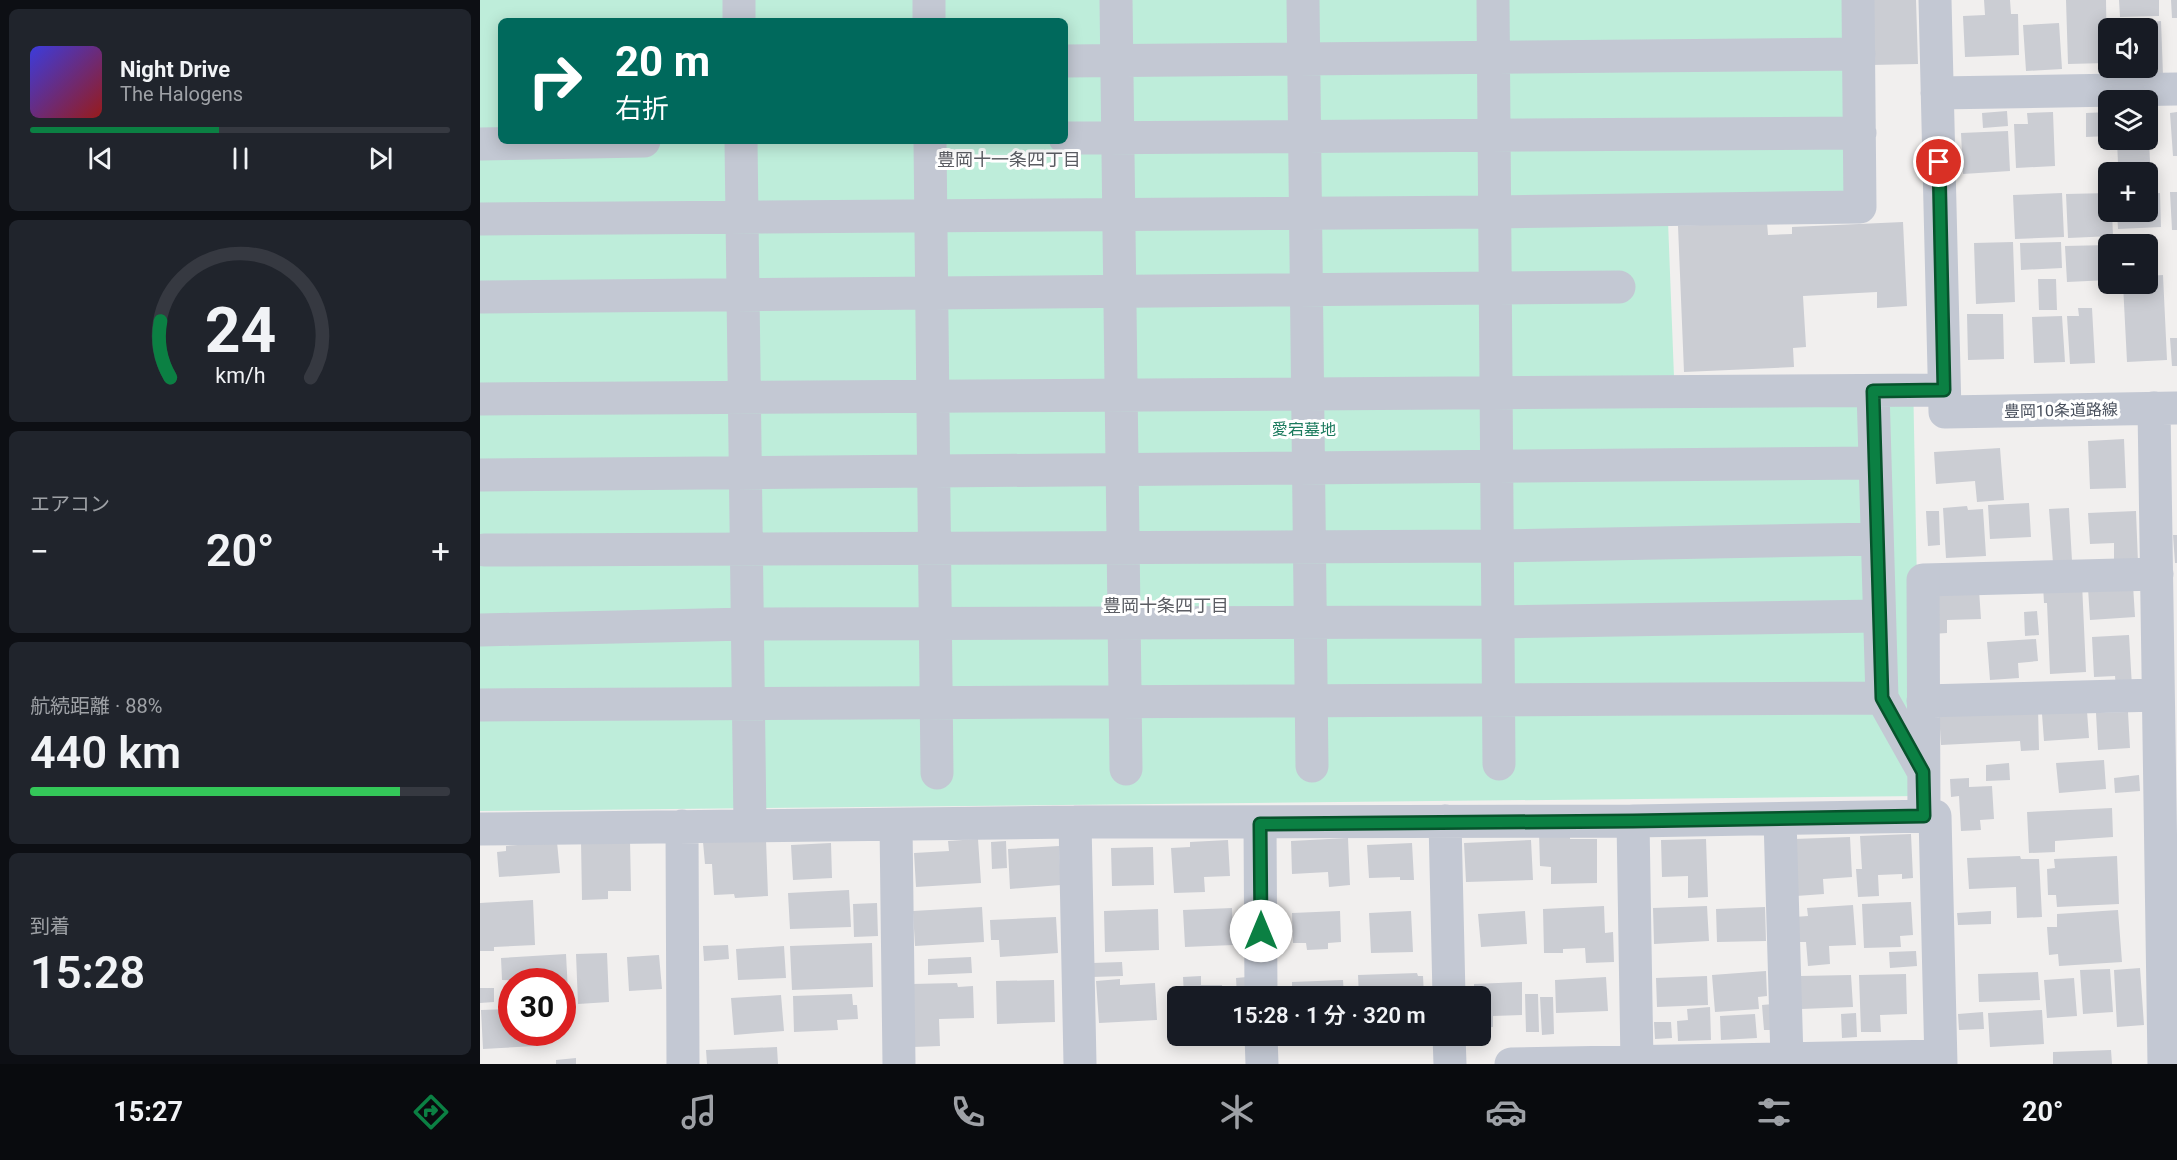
<!DOCTYPE html>
<html lang="ja">
<head>
<meta charset="utf-8">
<style>
	body { margin:0; font-family:Roboto,"Noto Sans JP",sans-serif; background:#20242c; color:#f1f3f6; height:100vh; display:flex; flex-direction:column; font-size:22px; white-space:nowrap }
	* { box-sizing:border-box; margin:0 }
	p { font-size:20px; color:#9ea1a6 }
	.icon { flex:none; width:33px; height:33px; fill:none; stroke:currentColor; stroke-width:2; stroke-linecap:round; stroke-linejoin:round }
	.map { position:relative; flex:1; overflow:hidden }
	.side { display:flex; flex-direction:column; gap:9px; padding:9px; background:#0d0f14; width:480px }
	.side>* { flex:none }
	.hud { position:absolute; left:18px; top:18px; width:570px; height:126px; border-radius:9px; box-shadow:0 3px 15px #0003; background:#00695c; color:#fff; overflow:hidden }
	.controls { position:absolute; left:1618px; top:18px; display:grid; gap:12px }
	.controls a { display:grid; place-items:center; width:60px; height:60px; border-radius:9px; background:#171b24; box-shadow:0 3px 15px #0003; font-size:30px }
	.speed { position:absolute; left:18px; top:968px; display:flex; gap:12px; font-size:30px; font-weight:700; text-align:center }
	.speed>* { display:grid; place-content:center; width:78px; height:78px; border-radius:50%; background:#171b24; box-shadow:0 3px 15px #0003; line-height:1 }
	.speed .limit { border:9px solid #d22; background:#fff; color:#111 }
	.pin { position:absolute; display:grid; place-items:center; width:51px; height:51px; color:#fff; margin:-26px; border:3px solid #fff; border-radius:50%; box-shadow:0 2px 6px #0007 }
	.me { position:absolute; width:66px; margin:-33px; rotate:0deg; stroke-linejoin:round; filter:drop-shadow(0 0 4px #0008) }
	.turn { display:flex; align-items:center; gap:21px; height:126px; padding:0 18px; font-size:27px }
	.turn .icon { width:78px; height:78px; stroke-width:2.5 }
	.turn b { display:block; font-size:42px; line-height:51px }
	.big { font-size:45px; font-weight:600; line-height:1.1 }
	.side .tile { flex:1; display:flex; flex-direction:column; justify-content:center; gap:9px; min-width:0; padding:0 21px; border-radius:9px; background:#20242c }
	.side .dial { align-items:center; gap:0 }
	.dial svg { height:156px; overflow:visible; fill:none; stroke:#363941; stroke-width:7; stroke-linecap:round; text-anchor:middle }
	.dial text { fill:#f1f3f6; stroke:none }
	.song { display:flex; align-items:center; gap:18px }
	.cover { width:72px; height:72px; border-radius:9px; background:linear-gradient(135deg,hsl(240 70% 55%),hsl(0 70% 35%)) }
	.played { height:6px; border-radius:3px; background:linear-gradient(90deg,#0b8043 45%,#363941 45%) }
	.keys { display:flex; justify-content:space-around; direction:ltr }
	.heat { display:flex; justify-content:space-between; align-items:center; font-size:33px; direction:ltr }
	.charge { height:9px; border-radius:4px; background:linear-gradient(90deg,#34c759 88%,#363941 0) }
	.trip { position:absolute; left:687px; top:986px; width:324px; height:60px; border-radius:9px; background:#171b24; box-shadow:0 3px 15px #0003; font-weight:600; line-height:60px; text-align:center }
	.dock { display:flex; height:96px; justify-content:space-around; align-items:center; background:#090b0e; color:#9ea1a6 }
	.dock .icon { width:42px; height:42px }
	.dock .active { color:#0b8043 }
	.dock b { font-size:27px; color:#f1f3f6 }
	main { display:flex; flex:1; min-height:0 }
	.map>svg:first-child { display:block }
</style>
</head>
<body>
<main>
<section class="side">
<div class="tile">
<div class="song"><i class="cover"></i><div><b>Night Drive</b><p>The Halogens</p></div></div>
<div class="played"></div>
<div class="keys"><svg class="icon" aria-label="previous" viewBox="0 0 24 24"><path d="M18 5L8 12l10 7zM5 5v14"/></svg><svg class="icon" aria-label="pause" viewBox="0 0 24 24"><path d="M8 5v14M16 5v14"/></svg><svg class="icon" aria-label="next" viewBox="0 0 24 24"><path d="M6 5l10 7-10 7zM19 5v14"/></svg></div>
</div>
<div class="tile dial"><svg viewBox="0 0 100 80">
<path d="M14 69A42 42 0 1 1 86 69"/>
<path d="M14 69A42 42 0 0 1 9 40" stroke="#0b8043"/>
<text x="50" y="56" font-size="32" font-weight="700">24</text>
<text x="50" y="72" font-size="11">km/h</text>
</svg></div>
<div class="tile"><p>エアコン</p>
<div class="heat"><a>−</a><b class="big">20°</b><a>+</a></div>
</div>
<div class="tile"><p>航続距離 · 88%</p><b class="big">440 km</b><div class="charge"></div></div>
<div class="tile"><p>到着</p><b class="big">15:28</b></div>
</section>
<div class="map">
<svg width="1697" height="1064" viewBox="0 0 1697 1064">
	<rect width="100%" height="100%" fill="#f1efee"/>
	<path fill="#beedda" fill-rule="evenodd" d="M0,0H1385L1387,214L1188,221L1194,377L1433,376L1441,796L0,811ZM21,21H585V141H21Z"/>
	<path fill="#cbcdd3" d="M1389,0H1436L1438,64L1391,65Z
		M1504,0H1530L1531,14H1538L1539,55L1485,57L1483,16L1505,15Z
		M1586,0H1626L1627,63L1588,64Z
		M1639,0H1679V16L1640,17Z
		M1691,0H1697V18H1692Z
		M1681,21L1683,75L1663,76V68H1668V28H1661V23Z
		M1579,23L1582,69L1546,71L1543,25Z
		M1527,111L1528,126L1503,128L1502,113Z
		M1573,112L1575,166L1536,168L1534,124H1548L1547,113Z
		M1629,112V136L1606,137V113Z
		M1697,112V156H1693L1690,113Z
		M1528,131L1530,171L1483,174L1481,133Z
		M1637,140H1669L1670,162L1638,164Z
		M1690,192H1697V230H1692Z
		M1582,193L1584,237L1535,239L1533,195Z
		M1629,193V212H1632L1633,236L1588,238L1586,194Z
		M1680,193L1681,227L1638,229L1637,212H1668V194Z
		M1287,222L1288,235L1312,234V227L1423,222L1427,306L1397,308V292L1323,296L1326,347L1313,348L1314,367L1204,372L1198,226Z
		M1533,242L1535,302L1496,304L1494,243Z
		M1581,242L1582,268L1541,270L1540,243Z
		M1629,245V280L1587,282L1585,246Z
		M1683,275L1687,360L1647,362L1643,284H1668V276Z
		M1558,279H1576L1577,310H1559Z
		M1598,308H1612L1615,363L1590,364L1587,316H1599Z
		M1487,314H1523L1524,359L1488,360Z
		M1582,316L1585,362L1554,363L1552,317Z
		M1690,338H1697V366H1692Z
		M1644,439L1646,488L1610,489L1608,441Z
		M1520,448L1524,500L1497,502L1495,481L1456,484L1454,452Z
		M1549,503L1551,537L1510,539L1508,505Z
		M1487,506L1488,510L1503,509L1506,556L1466,558L1463,508Z
		M1589,508L1592,561L1573,563L1569,509Z
		M1446,511H1459L1460,545L1448,546Z
		M1656,511L1658,563L1634,564V543L1610,544L1608,513Z
		M1693,535H1697V563H1695Z
		M1602,583L1606,672L1570,674L1567,603H1564L1563,585Z
		M1653,585L1655,617L1610,620L1608,588Z
		M1499,590L1501,619L1467,620V633L1452,634L1450,592Z
		M1557,611L1559,635L1545,636L1544,612Z
		M1649,635L1652,687L1636,688L1635,676L1614,677L1612,637Z
		M1556,639L1558,661L1538,663L1539,678L1510,680L1507,642Z
		M1558,707L1559,750L1541,751L1540,741L1461,745L1459,712Z
		M1607,711L1609,738L1564,741L1562,714Z
		M1648,712L1650,748L1618,750L1616,713Z
		M1624,760L1626,789L1579,793L1576,763Z
		M1529,763L1530,780L1506,781V765Z
		M1659,775L1660,791L1635,793L1634,778Z
		M1489,778V787L1512,786L1514,819L1500,820L1501,830L1481,831L1479,796L1471,797L1470,779Z
		M1632,808L1633,837L1575,841V852L1549,853L1547,812Z
		M1090,831V839H1117V883L1071,884V867L1060,866L1059,832Z
		M1431,834L1433,878L1422,879V874L1398,875L1399,896L1378,897L1376,869H1382L1380,836Z
		M1370,837L1372,877L1343,879L1344,894L1316,896L1314,839Z
		M868,838L870,885L849,887L848,872L812,874L811,841Z
		M498,839L501,883L436,887L434,853L469,851L468,841Z
		M1226,839L1228,897L1208,898V876L1182,877L1181,840Z
		M150,840L151,891H128V899L102,900L101,841Z
		M286,840L288,896L255,898L254,894L234,895L232,864H225L223,842Z
		M748,840L750,876L724,877L725,892L694,893L691,848L710,847V842Z
		M1051,840L1053,880L986,882L984,843Z
		M526,841L527,868L512,869L511,842Z
		M77,842L80,873L19,877L17,852L26,851V846Z
		M351,843L352,878L313,880L311,845Z
		M932,843L934,880H920V877L889,878L887,845Z
		M579,846L581,885L530,889L528,849Z
		M673,847L674,885L632,886L631,848Z
		M1540,856L1541,859H1559L1562,917L1537,918L1536,887L1489,889L1487,858Z
		M1637,856L1639,904L1577,907L1576,895H1568L1567,869L1575,868L1574,859Z
		M369,890L371,927L310,929L308,893Z
		M53,900L55,945L14,947V951H0V903Z
		M1431,902L1433,935L1420,936L1421,947L1384,948L1382,904Z
		M397,903L398,936L374,937L373,904Z
		M1373,905L1376,945L1349,946L1350,964L1328,966L1326,942H1316L1314,917L1328,916L1327,908Z
		M1124,906L1125,933L1133,932L1134,962L1106,963L1105,948L1083,949V953H1064L1063,909Z
		M1227,906L1229,941L1174,944L1173,908Z
		M502,907L504,942L435,946L433,911Z
		M1285,907L1286,941L1237,942L1236,909Z
		M752,908L753,945L705,947L703,910Z
		M678,909L679,950L625,952L624,911Z
		M1638,910L1642,962L1579,966L1578,954L1569,955L1567,927H1577V914Z
		M860,911L861,942L848,943V949L827,950L826,943H813L812,913Z
		M931,911L933,952L891,953L889,913Z
		M1045,911L1047,944L1001,947L998,914Z
		M1511,911V924L1478,925L1477,913Z
		M576,917L578,953L520,957L519,940H511L510,920Z
		M392,943L393,987L312,990L310,946Z
		M248,945L249,959L224,961L223,946Z
		M304,946L306,978L258,980L256,949Z
		M1436,951L1437,966L1410,968L1409,952Z
		M127,953L129,1002L98,1004L96,954Z
		M86,954L88,992L82,993V981L22,980L21,958Z
		M179,955L182,989L149,991L147,957Z
		M491,957L492,973L448,975V959Z
		M642,962L643,976L612,977V963Z
		M1660,968L1664,1025L1637,1027L1634,970Z
		M1630,969L1633,1012L1603,1014L1600,970Z
		M1286,971L1287,996L1278,997L1279,1009L1235,1012L1232,975Z
		M1558,972L1560,1000L1499,1002L1498,974Z
		M937,973L938,976H943L944,996H879L878,975Z
		M1426,974L1427,1014L1400,1015L1401,1032H1381L1379,975Z
		M1371,975L1373,1007L1321,1009L1320,976Z
		M721,976V985H742L743,996H704L703,977Z
		M1227,976L1228,1005L1177,1007L1176,978Z
		M767,977L768,996H757L756,978Z
		M1126,977L1128,1011L1076,1013L1075,980Z
		M1594,978L1597,1016L1567,1018L1564,980Z
		M640,979V985L675,983L677,1020L619,1023L616,981Z
		M574,980L575,1022L517,1024L516,981Z
		M863,980L864,996H812V982Z
		M1042,982V1015L1013,1016V1027L1000,1028V996H994V984Z
		M477,983L478,987L493,986L494,1018L459,1019L460,1046L433,1047L431,984Z
		M0,988H14V1002L0,1003Z
		M372,994L373,1005H377L378,1019L357,1020L358,1030L314,1032L313,996Z
		M1045,994H1058L1059,1032H1046Z
		M301,995L304,1031L254,1035L251,998Z
		M1060,997H1073L1074,1034L1062,1035Z
		M1293,1004L1295,1030H1284L1282,1005Z
		M1230,1007L1231,1040L1198,1041L1197,1021L1208,1020L1207,1009Z
		M32,1009V1032H54L55,1046L3,1049L1,1010Z
		M1562,1010L1564,1044L1510,1047L1508,1013Z
		M1503,1012L1504,1029L1479,1030L1478,1014Z
		M1376,1013L1377,1037L1362,1038L1361,1014Z
		M1275,1014L1277,1038L1241,1040L1240,1016Z
		M1174,1022H1191L1192,1038L1175,1039Z
		M880,1035H910V1038L880,1039Z
		M297,1047L298,1064H227L226,1050Z
		M1631,1050L1632,1064H1573V1052Z
		M96,1058V1064H76V1060Z"/>
	<g fill="none" stroke-linecap="round" stroke-linejoin="round">
		<path stroke="#c3c8d3" stroke-width="33" d="M259,0V21
			M449,0V21
			M636,0L646,769
			M823,0L832,766
			M1013,0L1019,764
			M1455,0L1465,412L1696,408
			M585,61L1379,54
			M1457,93L1697,89
			M585,138L1380,133
			M261,141L270,826
			M450,141L457,773
			M0,144L164,141
			M0,219L1015,212L1380,207L1378,0
			M0,297L1139,287
			M1393,391L1402,698L1443,771
			M0,399L1464,390
			M1674,408L1684,1064
			M0,475L1395,463
			M4,550L1018,546L1397,539
			M1,630L267,624L1018,622L1399,616
			M1443,701L1678,695
			M0,705L1402,698
			M1444,816L1443,580L1677,574
			M1300,819L1307,1059
			M965,821L969,996
			M1153,821L1157,1064
			M595,822L600,1064
			M780,824L781,996
			M416,825L419,1064
			M202,826L203,1064
			M0,829L595,822L1153,821L1455,816L1461,1064
			M781,1035L782,1064
			M969,1035L970,1064
			M1031,1064L1460,1056"/>
	</g>
	<g fill="none" stroke-linecap="round" stroke-linejoin="round">
		<defs>
			<path id="route" d="M781,931L780,824L1153,821L1444,816L1443,772L1402,698L1393,391L1464,390L1459,162"/>
		</defs>
		<use href="#route" stroke="#07532c" stroke-width="15"/>
		<use href="#route" stroke="#0b8043" stroke-width="10"/>
	</g>
	<g text-anchor="middle" stroke-width="6" stroke-linejoin="round" paint-order="stroke">
		<g font-size="16" fill="#474e5b" stroke="#fff">
			<text transform="translate(1581 410) rotate(-1)" y="6">豊岡10条道路線</text>
		</g>
		<g font-size="16" fill="#1b7a5d" stroke="#fff">
			<text x="824" y="435">愛宕墓地</text>
		</g>
		<g font-size="18" fill="#5b5d63" stroke="#fff">
			<text x="529" y="166">豊岡十一条四丁目</text>
			<text x="686" y="612">豊岡十条四丁目</text>
		</g>
	</g>
</svg>
<div class="controls">
<a><svg class="icon" aria-label="sound" viewBox="0 0 24 24"><path d="M4 9h4l5-4v14l-5-4H4zM17 9q2 3 0 6"/></svg></a>
<a><svg class="icon" aria-label="layers" viewBox="0 0 24 24"><path d="M12 4l9 5-9 5-9-5zM3 14l9 5 9-5"/></svg></a>
<a>+</a>
<a>−</a>
</div>
<div class="speed"><div class="limit">30</div></div>
<div class="pin" style="left:1459px;top:162px;background:#d93025"><svg class="icon" aria-label="arrive" viewBox="0 0 24 24"><path d="M6 21V4h12l-3 4 3 4H6"/></svg></div>
<svg class="me" style="left:781px;top:931px" viewBox="-20 -20 40 40"><circle r="19" fill="#fff"/><path d="M0-13L10 11 0 6-10 11z" fill="#0b8043"/></svg>
<div class="trip">15:28 · 1 分 · 320 m</div>
<div class="hud">
<div class="turn"><svg class="icon" aria-label="right" viewBox="0 0 24 24"><path d="M7 20v-9h11M14 6l5 5-5 5"/></svg><div><b>20 m</b>右折</div></div>
</div>
</div>
</main>
<nav class="dock">
<b>15:27</b>
<svg class="icon active" aria-label="directions" viewBox="0 0 24 24"><path d="M12 3l9 9-9 9-9-9zM9 14v-3h6M13 9l2 2-2 2"/></svg>
<svg class="icon" aria-label="music" viewBox="0 0 24 24"><path d="M9 18V5l10-2v13"/><circle cx="6" cy="18" r="3"/><circle cx="16" cy="16" r="3"/></svg>
<svg class="icon" aria-label="phone" viewBox="0 0 24 24"><path d="M5 4h4l2 5-3 2q2 4 5 5l2-3 5 2v4C11 20 4 13 5 4z"/></svg>
<svg class="icon" aria-label="climate" viewBox="0 0 24 24"><path d="M12 3v18M4 7l16 10M4 17L20 7"/></svg>
<svg class="icon" aria-label="car" viewBox="0 0 24 24"><path d="M5 17H2v-5l4-1 3-4h7l3 4 3 1v5h-3M9 17h6M6 11h13"/><circle cx="7" cy="17" r="2"/><circle cx="17" cy="17" r="2"/></svg>
<svg class="icon" aria-label="filters" viewBox="0 0 24 24"><path d="M4 7h16M4 17h16"/><circle cx="9" cy="7" r="2"/><circle cx="15" cy="17" r="2"/></svg>
<b>20°</b>
</nav>
</body>
</html>
